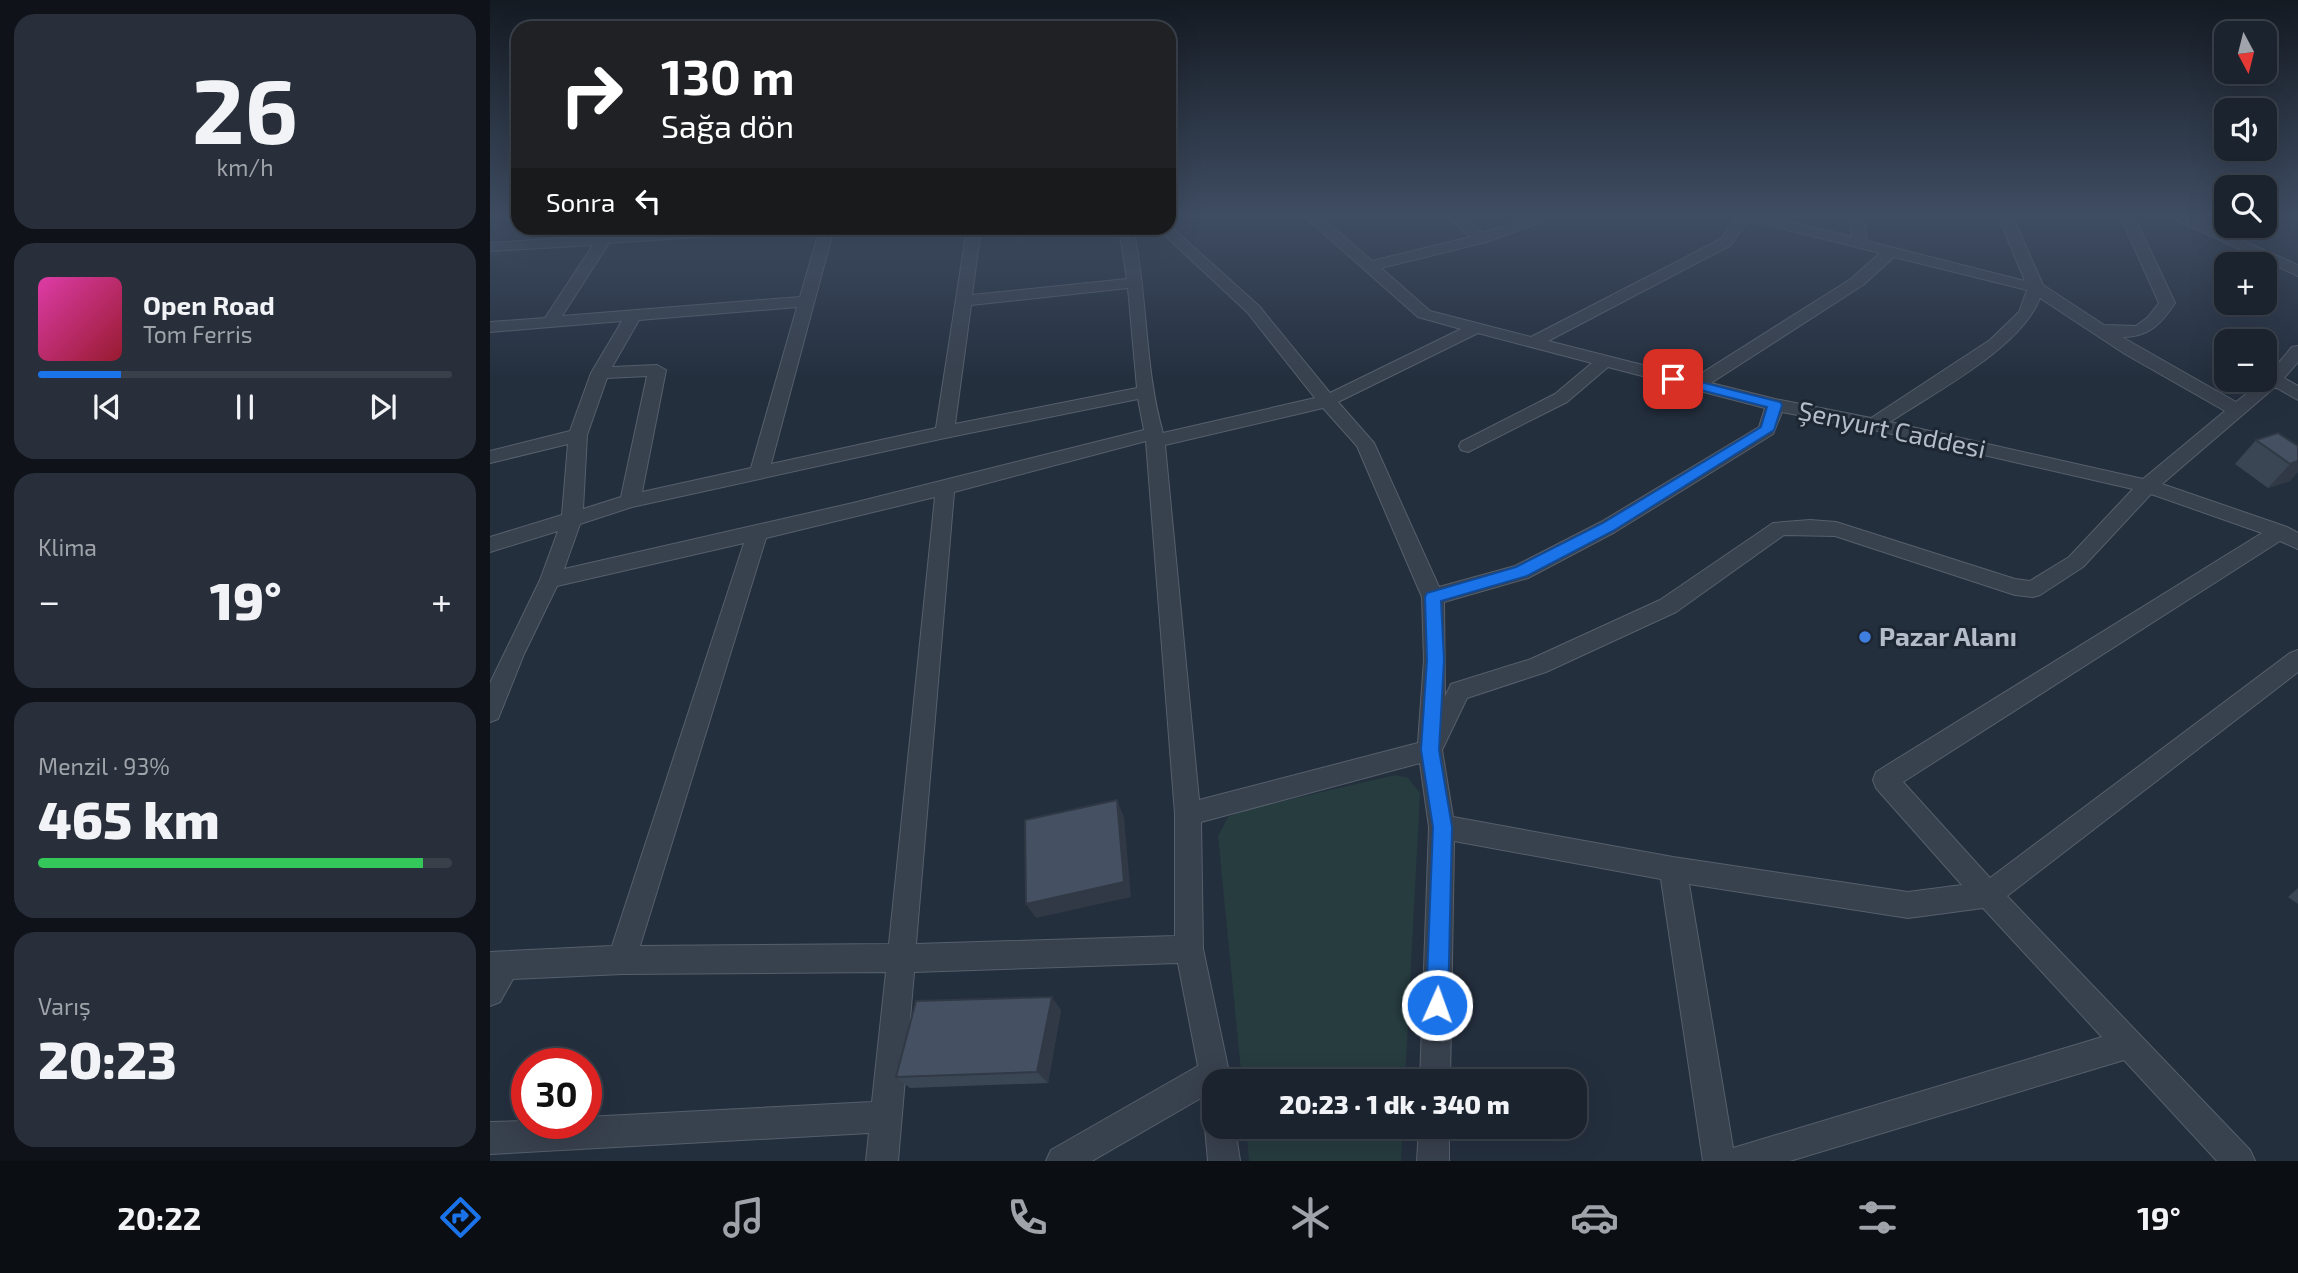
<!DOCTYPE html>
<html lang="tr">
<head>
<meta charset="utf-8">
<style>
	body { margin:0; font-family:"Exo 2",sans-serif; background:#282f3a; color:#f1f3f6; height:100vh; display:flex; flex-direction:column; font-size:26px; white-space:nowrap }
	* { box-sizing:border-box; margin:0 }
	p { font-size:23px; color:#a0a4aa }
	.icon { flex:none; width:38px; height:38px; fill:none; stroke:currentColor; stroke-width:2; stroke-linecap:round; stroke-linejoin:round }
	.map { position:relative; flex:1; overflow:hidden }
	.sheet { display:flex; flex-direction:column; gap:14px; padding:14px; background:#0f1319; width:490px }
	.sheet>* { flex:none }
	.top-card { position:absolute; left:21px; top:21px; width:665px; height:214px; border-radius:21px; box-shadow:0 7px 28px #0002,0 0 0 2px #39404a; background:#202124; color:#fff; overflow:hidden }
	.needle { width:46px; rotate:173deg }
	.fabs { position:absolute; left:1724px; top:21px; display:grid; gap:14px }
	.fabs a { display:grid; place-items:center; width:63px; height:63px; border-radius:14px; background:#1b232e; box-shadow:0 7px 28px #0002,0 0 0 2px #39404a; font-size:35px }
	.speed { position:absolute; left:21px; top:1048px; display:flex; gap:14px; font-size:35px; font-weight:700; text-align:center }
	.speed>* { display:grid; place-content:center; width:91px; height:91px; border-radius:50%; background:#1b232e; box-shadow:0 7px 28px #0002,0 0 0 2px #39404a; line-height:1 }
	.speed .limit { border:10px solid #d22; background:#fff; color:#111 }
	.pin { position:absolute; display:grid; place-items:center; width:60px; height:60px; color:#fff; margin:-30px; border-radius:14px; box-shadow:0 4px 10px #0006 }
	.me { position:absolute; width:77px; margin:-38px; rotate:2deg; stroke-linejoin:round; filter:drop-shadow(0 0 5px #0008) }
	.turn { display:flex; align-items:center; gap:24px; height:147px; padding:0 35px; font-size:32px }
	.turn .icon { width:91px; height:91px; stroke-width:2.5 }
	.turn b { display:block; font-size:49px; line-height:60px }
	.then { display:flex; align-items:center; height:66px; padding:0 35px; background:#0003; gap:14px; font-size:26px }
	.big { font-size:52px; font-weight:800; line-height:1.1 }
	.sheet .widget { flex:1; display:flex; flex-direction:column; justify-content:center; gap:10px; min-width:0; padding:0 24px; border-radius:21px; background:#282f3a }
	.sheet .dial { align-items:center; gap:0 }
	.dial b { font-size:91px; line-height:1 }
	.song { display:flex; align-items:center; gap:21px }
	.cover { width:84px; height:84px; border-radius:10px; background:linear-gradient(135deg,hsl(320 70% 55%),hsl(350 70% 35%)) }
	.played { height:7px; border-radius:4px; background:linear-gradient(90deg,#1a73e8 20%,#39404a 20%) }
	.keys { display:flex; justify-content:space-around; direction:ltr }
	.heat { display:flex; justify-content:space-between; align-items:center; font-size:38px; direction:ltr }
	.charge { height:10px; border-radius:5px; background:linear-gradient(90deg,#34c759 93%,#39404a 0) }
	.trip { position:absolute; left:712px; top:1069px; width:385px; height:70px; border-radius:21px; background:#1b232e; box-shadow:0 7px 28px #0002,0 0 0 2px #39404a; font-weight:800; line-height:70px; text-align:center }
	.tabs { display:flex; height:112px; justify-content:space-around; align-items:center; background:#0b0e12; color:#a0a4aa }
	.tabs .icon { width:49px; height:49px }
	.tabs .on { color:#1a73e8 }
	.tabs b { font-size:32px; color:#f1f3f6 }
	main { display:flex; flex:1; min-height:0 }
	.map>svg:first-child { display:block }
</style>
</head>
<body>
<main>
<section class="sheet">
<div class="widget dial"><b>26</b><p>km/h</p></div>
<div class="widget">
<div class="song"><i class="cover"></i><div><b>Open Road</b><p>Tom Ferris</p></div></div>
<div class="played"></div>
<div class="keys"><svg class="icon" aria-label="previous" viewBox="0 0 24 24"><path d="M18 5L8 12l10 7zM5 5v14"/></svg><svg class="icon" aria-label="pause" viewBox="0 0 24 24"><path d="M8 5v14M16 5v14"/></svg><svg class="icon" aria-label="next" viewBox="0 0 24 24"><path d="M6 5l10 7-10 7zM19 5v14"/></svg></div>
</div>
<div class="widget"><p>Klima</p>
<div class="heat"><a>−</a><b class="big">19°</b><a>+</a></div>
</div>
<div class="widget"><p>Menzil · 93%</p><b class="big">465 km</b><div class="charge"></div></div>
<div class="widget"><p>Varış</p><b class="big">20:23</b></div>
</section>
<div class="map">
<svg width="1808" height="1161" viewBox="0 0 1808 1161">
	<rect width="100%" height="100%" fill="#242f3e"/>
	<path fill="#263c3f" d="M905,775L918,778L930,793L915,1081H752L728,836L738,817L759,809Z
		M756,1127H913L911,1161H759Z"/>
	<g fill="none" stroke-linecap="round" stroke-linejoin="round">
		<defs>
			<path id="minor" d="M814,216H830L882,261L980,237L956,216H972L993,233L1041,216H1061L1059,219L996,242L891,268L940,311L1041,337L1231,239L1246,216H1277L1362,237L1359,216H1373L1377,241L1535,281L1508,216H1522L1553,285L1614,325L1646,326L1658,317L1669,303L1630,216H1644L1685,303C1671,324 1659,337 1632,337L1746,402L1774,380L1802,347L1808,346V362L1794,378L1808,386V400L1785,387L1672,484L1797,527L1808,533V549L1790,541L1413,782L1500,878L1800,653L1808,650V672L1517,896L1760,1150L1765,1161H1727L1634,1060L1300,1161H1213L1171,879L964,841L960,1082H930L939,827L930,763L711,822L713,949L741,1082H724V1096L718,1094L602,1161H556L561,1150L708,1066L688,963L424,972L408,1161H376L379,1133L0,1154V1122L37,1121V1124H96V1117L382,1102L396,972L132,974L23,979L10,1002L0,1006V952L122,946L254,543L67,586L34,654L8,719L0,722V683L50,580L68,531L0,552V537L72,515L78,444L0,463V451L80,431L101,373L132,321L0,332V322L55,318L103,245L0,251V243L226,228H291L284,232L119,243L72,316L310,297L330,228H344L281,464L446,428L477,228H491L482,295L637,279L629,228H643C658,295 654,367 673,433L825,398L757,312L667,228H679V225L769,306L840,393L971,329L928,317ZM1258,220L1390,253L1361,279L1204,378L1058,341L1241,245ZM1404,257L1537,290L1529,312L1500,340L1381,418L1285,399L1221,383L1373,285ZM638,288L647,388L465,424L481,305ZM1550,298L1635,354L1735,411L1653,479L1400,422C1445,392 1531,348 1550,298ZM307,307L261,468L152,492L176,370L167,365L122,367L149,320ZM988,333L1102,363L1065,394L971,442L969,446L971,450L978,452L1077,402L1118,367L1275,408L1269,427L1111,522L1025,566L949,587L884,443L848,402ZM157,376L131,497L93,509L97,435L117,378ZM648,399L654,430L363,503L74,569L90,524L142,507L455,438ZM833,408L867,446L932,597L934,660L928,743L709,800L675,445ZM1292,412L1384,430L1643,489L1579,557L1540,581L1525,579L1346,522L1320,520L1283,523L1170,600L1041,659L961,684L955,697L954,602L1038,578L1125,532L1283,434ZM656,441L685,814V936L426,944L464,492ZM1661,494L1772,533L1386,772L1383,780L1386,788L1472,885L1418,892L1183,857L963,817L952,750L977,698L1056,672L1186,612L1294,535L1345,536L1525,595L1543,597L1550,595L1593,567ZM445,497L399,944L150,946L276,538ZM1199,884L1418,918L1493,908L1612,1037L1243,1148Z
				M1678,216H1697L1808,265V276Z
				M724,1114V1127H745L750,1161H718L715,1127L719,1116Z
				M929,1127H959V1161H927Z"/>
		</defs>
		<use href="#minor" stroke="#565f6c" stroke-width="2"/>
		<use href="#minor" fill="#38414e" fill-rule="evenodd"/>
	</g>
	<path fill="#3b4654" d="M1766,440L1808,446L1800,481L1778,488L1745,464Z
		M1808,888V904L1798,897Z
		M571,1010L558,1083L420,1088L406,1077Z"/>
	<path fill="#303945" d="M1808,461V472L1800,481L1778,488L1800,464Z
		M627,800L634,817L641,897L546,918L536,904Z
		M562,997L571,1010L558,1083L547,1072Z"/>
	<path fill="#455162" stroke="#303945" stroke-width="2" d="M1788,433L1808,446V461L1800,464L1766,440Z
		M627,800L634,882L536,904L535,820Z
		M562,997L547,1072L406,1077L426,1001Z"/>
	<linearGradient id="sky" x2="0" y2="1"><stop stop-color="#141a22"/><stop offset="0.57" stop-color="#3f4d63"/><stop offset="1" stop-color="#3f4d63" stop-opacity="0"/></linearGradient>
	<rect width="1808" height="378" fill="url(#sky)"/>
	<path fill="#1a73e8" stroke="#114b97" stroke-width="2" d="M1183,375L1290,402L1292,405L1284,430L1123,531L1037,576L951,601L954,660L949,750L962,827L958,1005L955,1013L947,1016L939,1013L936,1005L943,827L931,750L937,660L935,597L937,593L1026,567L1113,523L1271,427L1277,407L1179,382L1177,379Z"/>
	<circle fill="#3f7fe0" stroke="#1d2633" stroke-width="2.5" cx="1375" cy="637" r="7"/>
	<g text-anchor="middle" stroke-width="6" stroke-linejoin="round" paint-order="stroke">
		<g font-size="26" fill="#b4bcc9" stroke="#1d2633">
			<text transform="translate(1402 430) rotate(12)" y="9">Şenyurt Caddesi</text>
		</g>
		<g font-size="26" font-weight="bold" fill="#b4bcc9" stroke="#1d2633" text-anchor="start">
			<text x="1389" y="646">Pazar Alanı</text>
		</g>
	</g>
</svg>
<div class="fabs">
<a><svg class="needle" viewBox="-14 -14 28 28"><path d="M0-13l5 13h-10z" fill="#e53935"/><path d="M0 13l5-13h-10z" fill="#a0a4aa"/></svg></a>
<a><svg class="icon" aria-label="sound" viewBox="0 0 24 24"><path d="M4 9h4l5-4v14l-5-4H4zM17 9q2 3 0 6"/></svg></a>
<a><svg class="icon" aria-label="search" viewBox="0 0 24 24"><circle cx="10" cy="10" r="6"/><path d="M15 15l6 6"/></svg></a>
<a>+</a>
<a>−</a>
</div>
<div class="speed"><div class="limit">30</div></div>
<div class="pin" style="left:1183px;top:379px;background:#d93025"><svg class="icon" aria-label="arrive" viewBox="0 0 24 24"><path d="M6 21V4h12l-3 4 3 4H6"/></svg></div>
<svg class="me" style="left:947px;top:1005px" viewBox="-20 -20 40 40"><circle r="17" fill="#1a73e8" stroke="#fff" stroke-width="3"/><path d="M0-11L8 9 0 5-8 9z" fill="#fff"/></svg>
<div class="trip">20:23 · 1 dk · 340 m</div>
<div class="top-card">
<div class="turn"><svg class="icon" aria-label="right" viewBox="0 0 24 24"><path d="M7 20v-9h11M14 6l5 5-5 5"/></svg><div><b>130 m</b>Sağa dön</div></div>
<div class="then">Sonra<svg class="icon" aria-label="left" viewBox="0 0 24 24"><path d="M17 20v-9H6M10 6l-5 5 5 5"/></svg></div>
</div>
</div>
</main>
<nav class="tabs">
<b>20:22</b>
<svg class="icon on" aria-label="directions" viewBox="0 0 24 24"><path d="M12 3l9 9-9 9-9-9zM9 14v-3h6M13 9l2 2-2 2"/></svg>
<svg class="icon" aria-label="music" viewBox="0 0 24 24"><path d="M9 18V5l10-2v13"/><circle cx="6" cy="18" r="3"/><circle cx="16" cy="16" r="3"/></svg>
<svg class="icon" aria-label="phone" viewBox="0 0 24 24"><path d="M5 4h4l2 5-3 2q2 4 5 5l2-3 5 2v4C11 20 4 13 5 4z"/></svg>
<svg class="icon" aria-label="climate" viewBox="0 0 24 24"><path d="M12 3v18M4 7l16 10M4 17L20 7"/></svg>
<svg class="icon" aria-label="car" viewBox="0 0 24 24"><path d="M5 17H2v-5l4-1 3-4h7l3 4 3 1v5h-3M9 17h6M6 11h13"/><circle cx="7" cy="17" r="2"/><circle cx="17" cy="17" r="2"/></svg>
<svg class="icon" aria-label="filters" viewBox="0 0 24 24"><path d="M4 7h16M4 17h16"/><circle cx="9" cy="7" r="2"/><circle cx="15" cy="17" r="2"/></svg>
<b>19°</b>
</nav>
</body>
</html>
